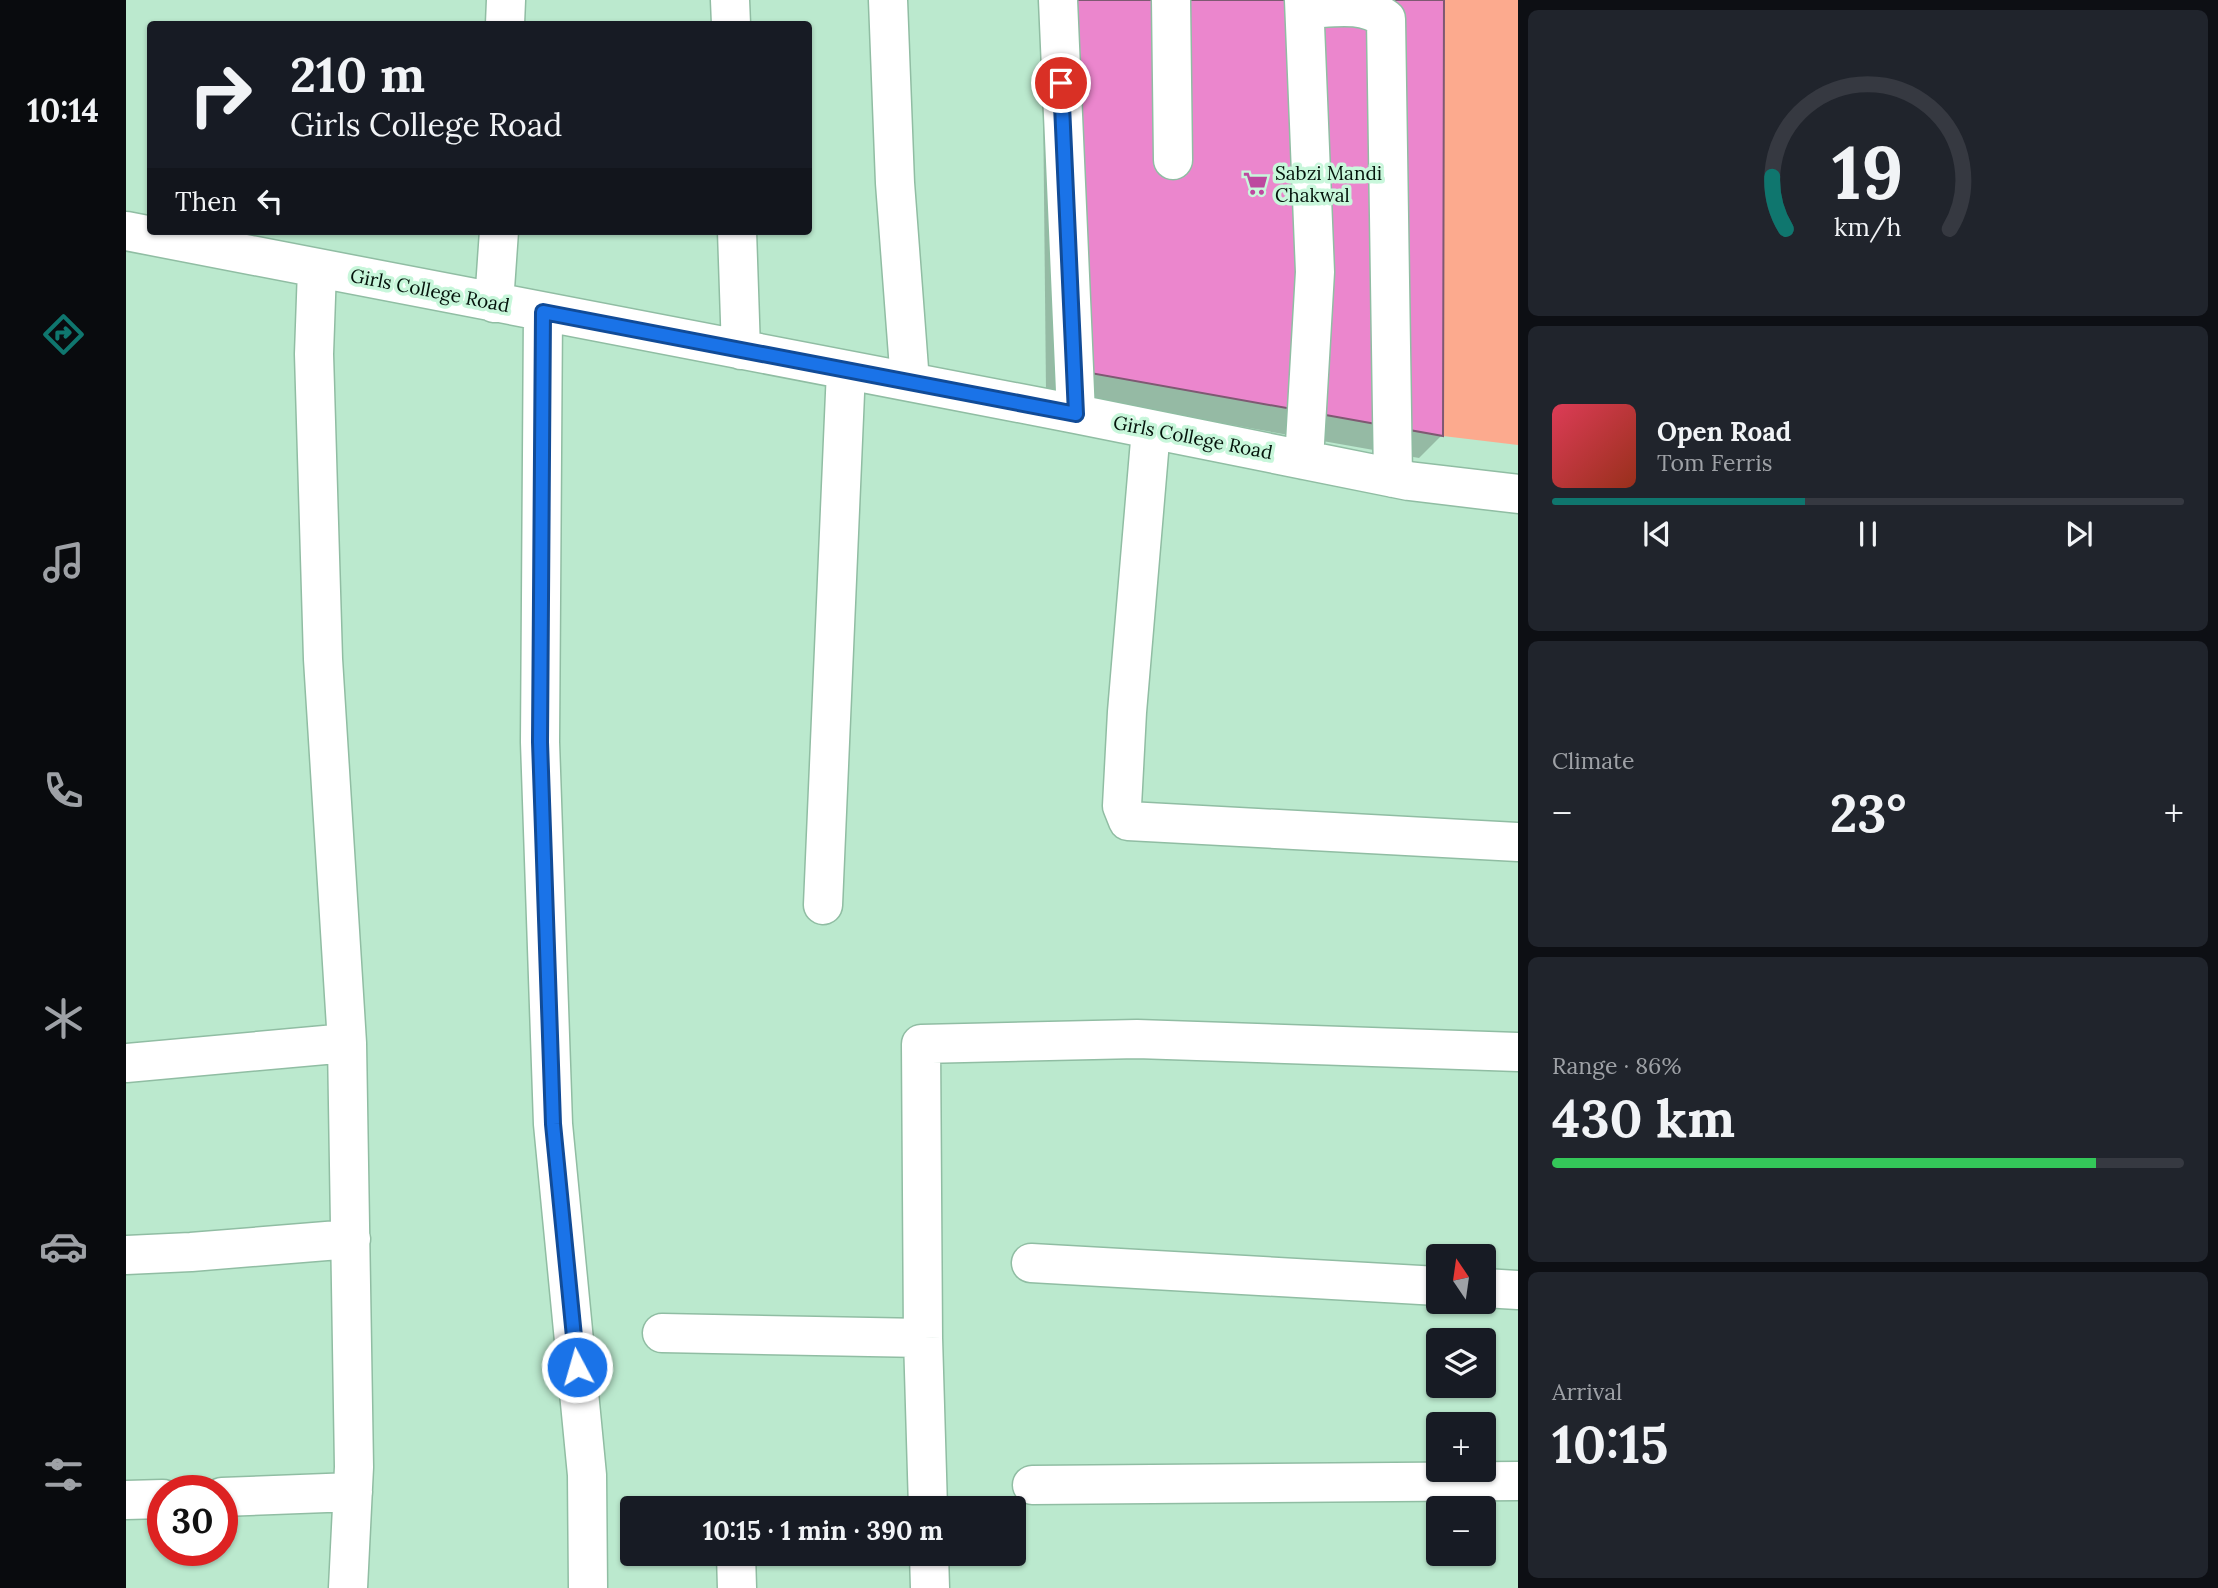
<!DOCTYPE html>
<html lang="en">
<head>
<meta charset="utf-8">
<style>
	body { margin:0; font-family:Lora,serif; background:#20242c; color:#f1f3f6; height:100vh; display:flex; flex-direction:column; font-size:26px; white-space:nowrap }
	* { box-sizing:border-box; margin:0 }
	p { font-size:23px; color:#9ea1a6 }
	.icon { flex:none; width:38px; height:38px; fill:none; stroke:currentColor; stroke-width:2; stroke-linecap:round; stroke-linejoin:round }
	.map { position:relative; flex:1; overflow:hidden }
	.sheet { display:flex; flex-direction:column; gap:10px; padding:10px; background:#0d0f14; width:700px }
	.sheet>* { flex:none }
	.hud { position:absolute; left:21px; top:21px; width:665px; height:214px; border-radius:7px; box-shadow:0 2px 5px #0004; background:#171b24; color:#f1f3f6; overflow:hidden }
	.needle { width:46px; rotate:347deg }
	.buttons { position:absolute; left:1300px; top:1244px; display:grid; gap:14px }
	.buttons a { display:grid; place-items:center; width:70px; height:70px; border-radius:7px; background:#171b24; box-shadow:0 2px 5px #0004; font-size:35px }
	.speed { position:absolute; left:21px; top:1475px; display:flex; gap:14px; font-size:35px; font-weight:700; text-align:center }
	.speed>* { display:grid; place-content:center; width:91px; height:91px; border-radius:50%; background:#171b24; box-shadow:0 2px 5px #0004; line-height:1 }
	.speed .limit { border:10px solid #d22; background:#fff; color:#111 }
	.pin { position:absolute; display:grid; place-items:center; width:60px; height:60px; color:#fff; margin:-30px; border:4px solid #fff; border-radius:50%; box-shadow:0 2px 7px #0007 }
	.me { position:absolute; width:77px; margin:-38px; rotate:354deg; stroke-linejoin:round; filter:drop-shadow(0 0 5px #0008) }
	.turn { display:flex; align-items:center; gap:24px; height:147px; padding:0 28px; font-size:32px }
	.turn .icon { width:91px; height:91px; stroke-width:2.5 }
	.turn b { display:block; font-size:49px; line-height:60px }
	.then { display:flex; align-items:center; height:66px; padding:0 28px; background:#0003; gap:14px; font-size:26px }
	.big { font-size:52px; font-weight:700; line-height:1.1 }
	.sheet .card { flex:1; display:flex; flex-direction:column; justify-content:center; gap:10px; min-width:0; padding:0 24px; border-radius:10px; background:#20242c }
	.sheet .dial { align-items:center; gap:0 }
	.dial svg { height:182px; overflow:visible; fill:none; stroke:#363941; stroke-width:7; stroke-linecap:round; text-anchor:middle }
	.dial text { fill:#f1f3f6; stroke:none }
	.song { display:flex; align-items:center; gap:21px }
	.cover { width:84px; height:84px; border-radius:10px; background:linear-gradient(135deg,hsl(350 70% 55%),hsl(10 70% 35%)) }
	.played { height:7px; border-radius:4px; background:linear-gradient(90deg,#0f766e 40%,#363941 40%) }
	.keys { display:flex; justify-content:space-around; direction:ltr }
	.heat { display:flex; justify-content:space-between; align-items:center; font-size:38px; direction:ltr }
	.charge { height:10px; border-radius:5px; background:linear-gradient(90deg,#34c759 86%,#363941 0) }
	.trip { position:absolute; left:494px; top:1496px; width:406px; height:70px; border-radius:7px; background:#171b24; box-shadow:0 2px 5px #0004; font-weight:700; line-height:70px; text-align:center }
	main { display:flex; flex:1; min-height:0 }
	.tabs { display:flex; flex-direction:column; width:126px; justify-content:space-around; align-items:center; background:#090b0e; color:#9ea1a6 }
	.tabs .icon { width:49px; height:49px }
	.tabs .current { color:#0f766e }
	.tabs b { font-size:32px; color:#f1f3f6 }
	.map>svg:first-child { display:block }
</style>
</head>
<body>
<main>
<nav class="tabs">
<b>10:14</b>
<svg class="icon current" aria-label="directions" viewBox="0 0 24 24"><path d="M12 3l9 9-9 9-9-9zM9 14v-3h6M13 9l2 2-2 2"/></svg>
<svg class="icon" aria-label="music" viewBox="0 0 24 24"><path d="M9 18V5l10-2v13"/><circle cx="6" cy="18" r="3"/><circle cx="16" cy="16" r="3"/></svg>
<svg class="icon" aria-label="phone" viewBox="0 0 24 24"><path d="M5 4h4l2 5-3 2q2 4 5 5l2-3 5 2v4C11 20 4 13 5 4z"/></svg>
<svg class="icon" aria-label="climate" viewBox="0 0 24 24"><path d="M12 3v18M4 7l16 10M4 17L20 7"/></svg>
<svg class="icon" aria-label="car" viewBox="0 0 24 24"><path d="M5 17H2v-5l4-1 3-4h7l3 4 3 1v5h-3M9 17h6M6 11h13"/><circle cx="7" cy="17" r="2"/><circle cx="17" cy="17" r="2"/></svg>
<svg class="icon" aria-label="filters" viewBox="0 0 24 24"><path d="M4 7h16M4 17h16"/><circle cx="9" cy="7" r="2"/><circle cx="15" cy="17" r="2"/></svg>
</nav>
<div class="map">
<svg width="1392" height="1588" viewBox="0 0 1392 1588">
	<rect width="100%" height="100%" fill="#bbe9ce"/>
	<path fill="#fcaa8e" d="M1318,0H1392V445L1317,436Z"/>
	<path fill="#0003" d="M916,0H1316V435L1293,458L920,392Z"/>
	<path fill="#eb86cd" stroke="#7e5972" stroke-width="2" d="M939,0H1318L1317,436L942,369Z"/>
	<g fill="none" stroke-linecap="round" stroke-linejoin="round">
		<defs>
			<path id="minor" d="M604,0L605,24
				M762,0L769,183L784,382
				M932,0L950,414
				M1045,0L1047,160
				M1179,9C1207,8 1236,1 1260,19L1267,478
				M379,24L380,0
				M0,231L950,414L1283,481L1392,494
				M611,231L615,350
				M191,269L188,354L197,659L221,1043L228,1467L222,1588
				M368,303L373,231
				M417,312L414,742L427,1124L461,1475L462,1588
				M1025,429L1001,712L996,806L1002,821L1392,842
				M1178,460L1189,272L1178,0
				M697,905L720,370
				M0,1063L221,1043
				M0,1255L65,1252L225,1239
				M905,1263L1312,1286
				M1358,1288L1392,1290
				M536,1333L797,1338
				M906,1485L1392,1481
				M96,1497L227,1492
				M0,1500L37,1499
				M802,1508L797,1338L795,1044L1011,1039L1392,1052
				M610,1554L611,1588
				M803,1554L804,1588"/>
		</defs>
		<use href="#minor" stroke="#90bda3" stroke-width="41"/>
		<use href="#minor" stroke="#fff" stroke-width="38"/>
	</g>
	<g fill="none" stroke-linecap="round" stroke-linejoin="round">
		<defs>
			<path id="route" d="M451,1367L427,1124L414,742L417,312L950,414L935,83"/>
		</defs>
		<use href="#route" stroke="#114b97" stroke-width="18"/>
		<use href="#route" stroke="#1a73e8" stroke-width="12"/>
	</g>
	<defs>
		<symbol id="supermarket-bare" viewBox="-9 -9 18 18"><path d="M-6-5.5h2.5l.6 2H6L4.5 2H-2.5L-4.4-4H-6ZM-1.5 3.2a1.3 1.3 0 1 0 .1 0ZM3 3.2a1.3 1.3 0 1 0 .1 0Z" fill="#bd489f" stroke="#c8f7db" stroke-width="2.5" paint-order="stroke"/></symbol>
	</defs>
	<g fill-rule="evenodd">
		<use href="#supermarket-bare" x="1112" y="166" width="35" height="35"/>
	</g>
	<g text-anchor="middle" stroke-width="7" stroke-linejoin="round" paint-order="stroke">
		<g font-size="19" fill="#04130b" stroke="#c8f7db" text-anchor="start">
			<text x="1149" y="180">Sabzi Mandi<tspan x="1149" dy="22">Chakwal</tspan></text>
		</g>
		<g font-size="19" fill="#04130b" stroke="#c8f7db">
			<text transform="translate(304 290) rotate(11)" y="7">Girls College Road</text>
			<text transform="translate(1067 437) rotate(11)" y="7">Girls College Road</text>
		</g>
	</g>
</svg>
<div class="buttons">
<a><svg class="needle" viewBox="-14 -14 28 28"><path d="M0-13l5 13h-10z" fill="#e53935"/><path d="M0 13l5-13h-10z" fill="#9ea1a6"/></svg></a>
<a><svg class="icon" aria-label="layers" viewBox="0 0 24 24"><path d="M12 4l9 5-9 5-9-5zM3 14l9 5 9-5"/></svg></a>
<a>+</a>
<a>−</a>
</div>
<div class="speed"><div class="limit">30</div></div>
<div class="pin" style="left:935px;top:83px;background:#d93025"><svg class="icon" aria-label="arrive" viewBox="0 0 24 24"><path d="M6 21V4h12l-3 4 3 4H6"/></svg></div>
<svg class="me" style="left:451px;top:1367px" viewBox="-20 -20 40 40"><circle r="17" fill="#1a73e8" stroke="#fff" stroke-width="3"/><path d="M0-11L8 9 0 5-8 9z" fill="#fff"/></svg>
<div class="trip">10:15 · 1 min · 390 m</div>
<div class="hud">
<div class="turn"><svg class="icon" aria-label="right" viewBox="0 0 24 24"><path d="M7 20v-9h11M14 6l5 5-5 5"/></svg><div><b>210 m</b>Girls College Road</div></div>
<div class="then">Then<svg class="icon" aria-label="left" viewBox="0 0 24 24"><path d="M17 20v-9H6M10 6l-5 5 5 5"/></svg></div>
</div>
</div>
<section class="sheet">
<div class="card dial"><svg viewBox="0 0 100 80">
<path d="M14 69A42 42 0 1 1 86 69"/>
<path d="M14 69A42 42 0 0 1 8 46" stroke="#0f766e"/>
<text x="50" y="56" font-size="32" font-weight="700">19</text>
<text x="50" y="72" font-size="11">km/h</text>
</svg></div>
<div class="card">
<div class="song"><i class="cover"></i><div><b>Open Road</b><p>Tom Ferris</p></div></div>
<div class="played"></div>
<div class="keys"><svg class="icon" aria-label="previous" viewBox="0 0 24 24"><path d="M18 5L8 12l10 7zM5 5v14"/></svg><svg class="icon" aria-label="pause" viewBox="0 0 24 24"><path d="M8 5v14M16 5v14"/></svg><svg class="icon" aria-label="next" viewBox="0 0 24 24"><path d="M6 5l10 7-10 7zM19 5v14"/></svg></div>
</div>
<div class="card"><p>Climate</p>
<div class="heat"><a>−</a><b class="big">23°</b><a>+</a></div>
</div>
<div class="card"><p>Range · 86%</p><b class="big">430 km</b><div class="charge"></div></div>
<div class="card"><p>Arrival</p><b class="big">10:15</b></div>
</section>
</main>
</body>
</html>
